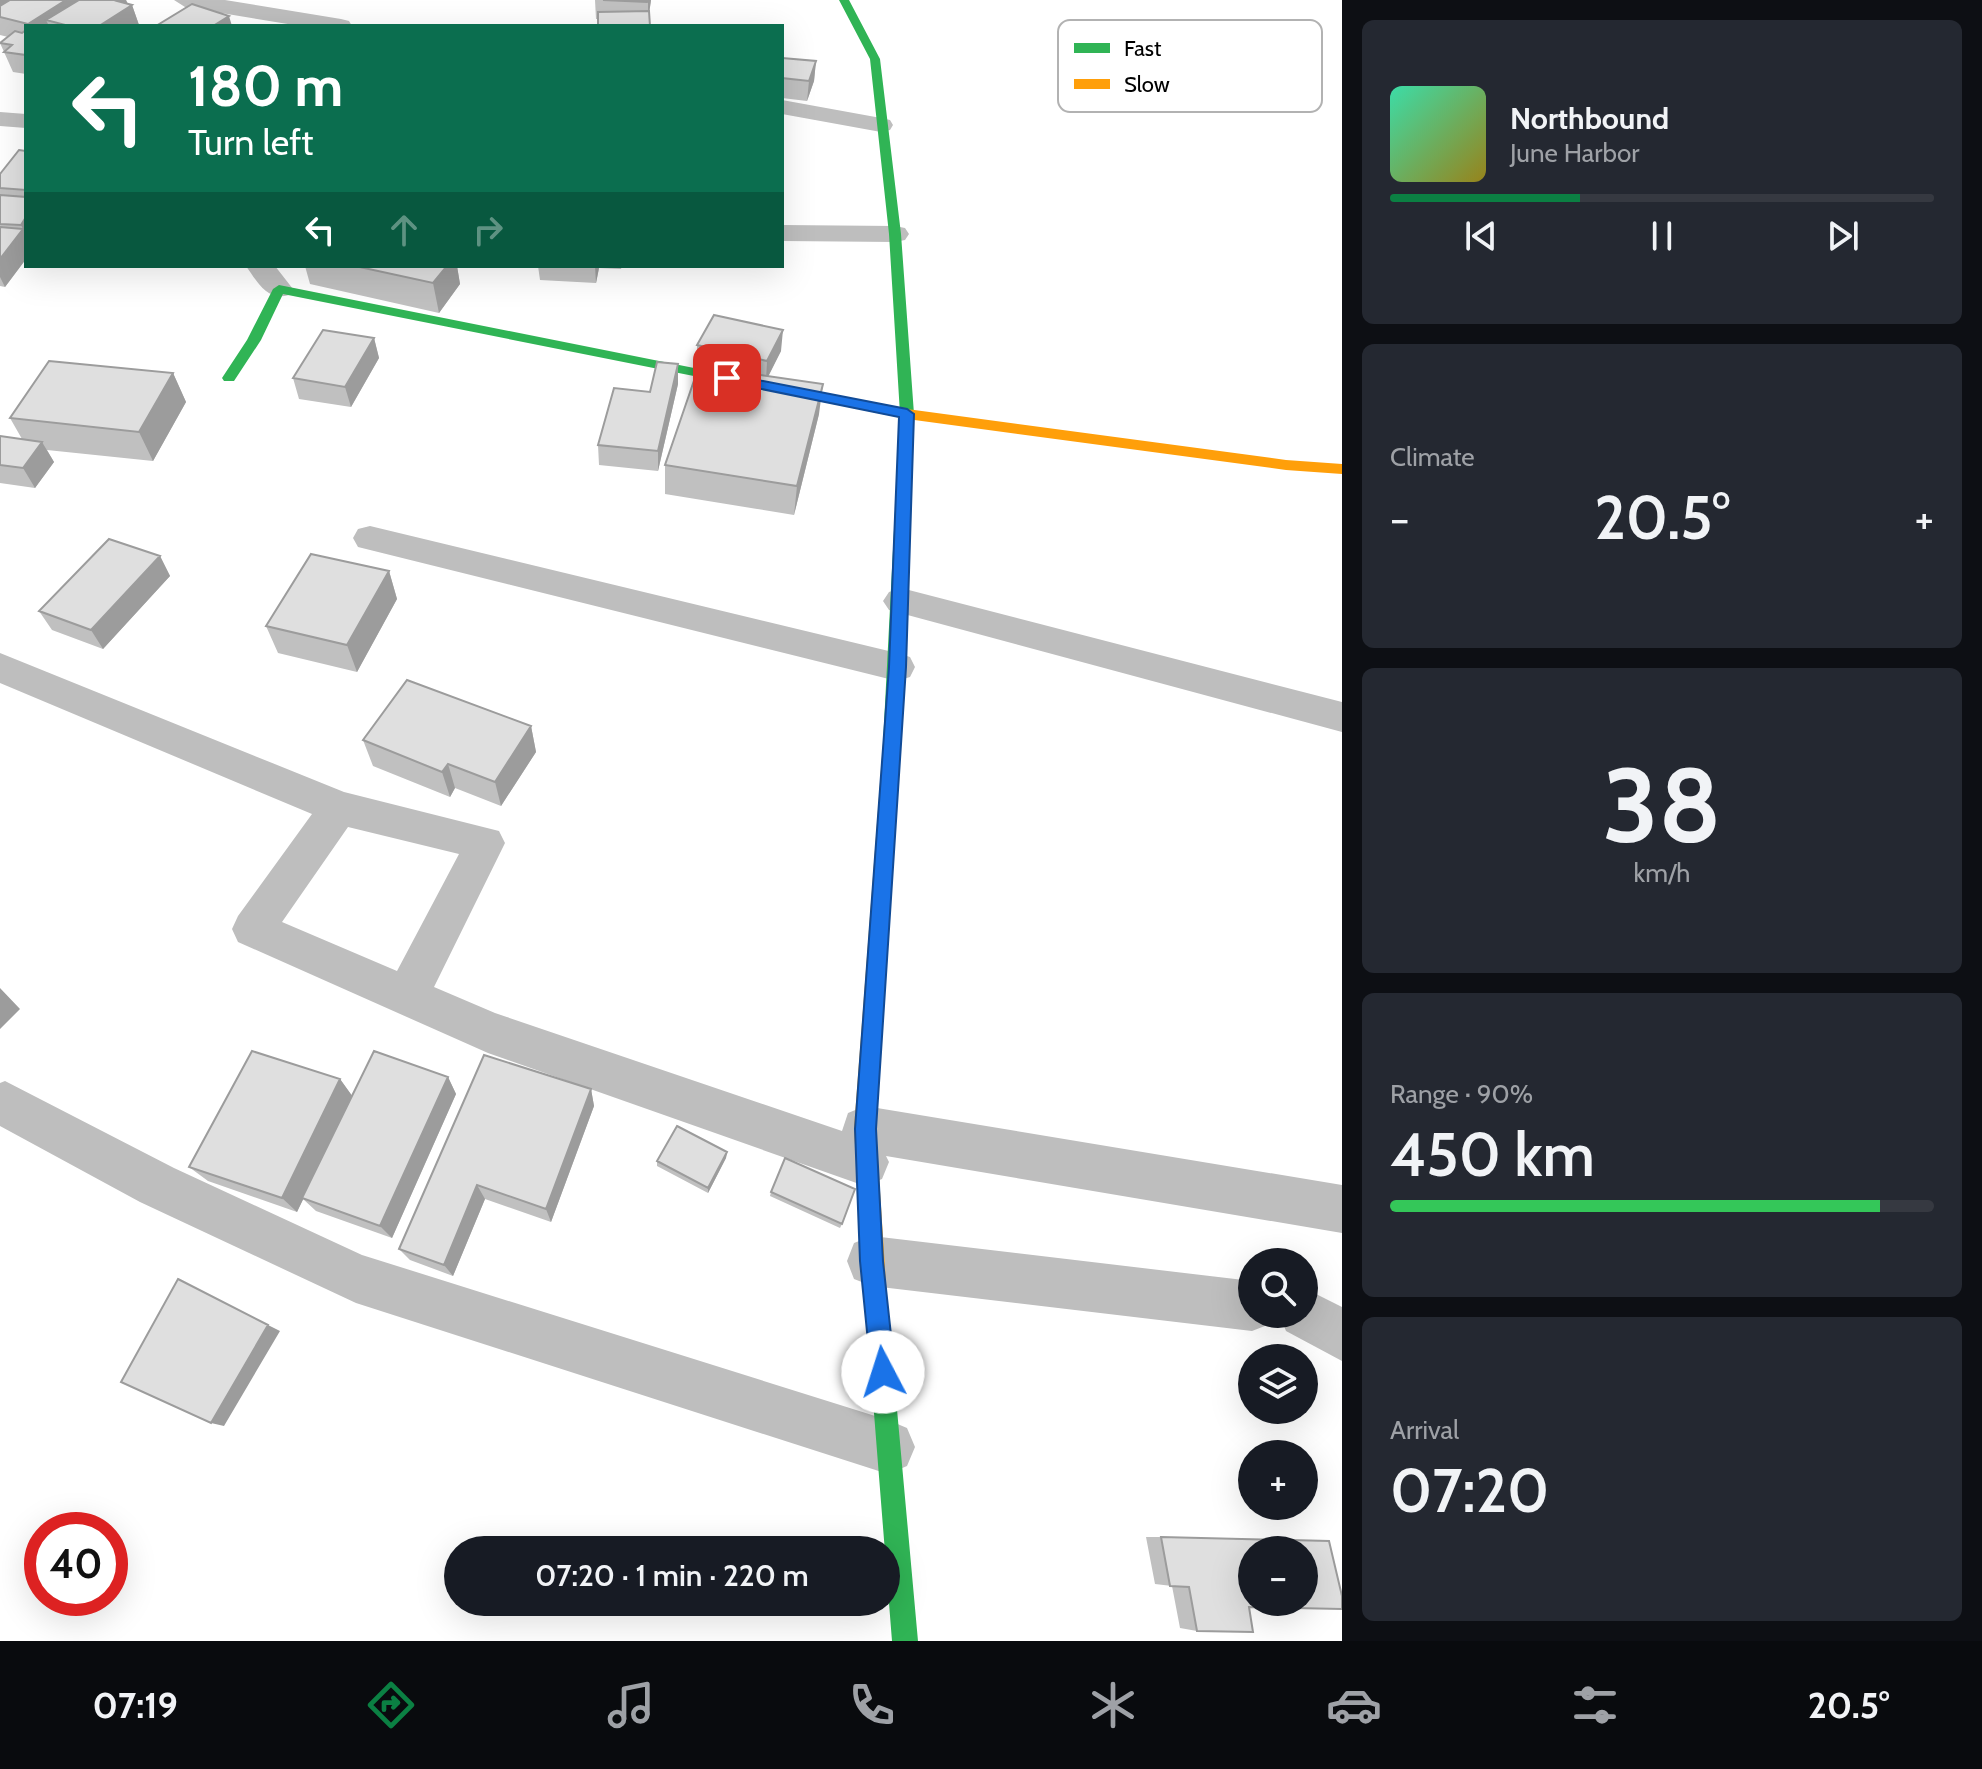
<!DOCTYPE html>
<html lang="en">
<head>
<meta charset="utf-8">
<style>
	body { margin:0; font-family:Cabin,sans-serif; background:#242831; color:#f1f3f6; height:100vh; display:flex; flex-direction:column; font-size:30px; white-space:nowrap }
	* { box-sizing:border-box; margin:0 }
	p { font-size:26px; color:#9ea1a6 }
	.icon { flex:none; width:44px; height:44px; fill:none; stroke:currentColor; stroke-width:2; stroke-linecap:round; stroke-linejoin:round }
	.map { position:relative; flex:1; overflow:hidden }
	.sheet { display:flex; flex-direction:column; gap:20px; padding:20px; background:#0d0f14; width:640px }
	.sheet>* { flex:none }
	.hud { position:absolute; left:24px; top:24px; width:760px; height:244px; border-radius:0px; box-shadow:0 8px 32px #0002; background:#0b6e4f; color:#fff; overflow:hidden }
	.fabs { position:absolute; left:1238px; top:1248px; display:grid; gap:16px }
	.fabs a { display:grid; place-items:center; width:80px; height:80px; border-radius:50%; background:#171b24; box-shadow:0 8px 32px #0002; font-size:40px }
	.speed { position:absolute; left:24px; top:1512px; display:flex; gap:16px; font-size:40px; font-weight:700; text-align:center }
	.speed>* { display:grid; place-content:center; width:104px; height:104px; border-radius:50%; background:#171b24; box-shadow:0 8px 32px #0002; line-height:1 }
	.speed .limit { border:12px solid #d22; background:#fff; color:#111 }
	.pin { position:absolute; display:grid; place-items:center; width:68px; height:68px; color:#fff; margin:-34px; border-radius:16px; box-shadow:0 4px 12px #0006 }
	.me { position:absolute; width:88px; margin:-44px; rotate:355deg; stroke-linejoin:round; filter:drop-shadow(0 0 6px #0008) }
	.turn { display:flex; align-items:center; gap:28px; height:168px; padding:0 32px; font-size:36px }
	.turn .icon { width:104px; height:104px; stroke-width:2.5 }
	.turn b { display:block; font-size:56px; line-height:68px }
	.lanes { display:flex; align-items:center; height:76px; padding:0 32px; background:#0003; justify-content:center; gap:40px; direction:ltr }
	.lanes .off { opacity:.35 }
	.big { font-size:60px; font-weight:600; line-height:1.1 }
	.sheet .card { flex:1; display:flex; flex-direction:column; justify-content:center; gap:12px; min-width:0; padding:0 28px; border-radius:12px; background:#242831 }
	.sheet .dial { align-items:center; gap:0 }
	.dial b { font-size:104px; line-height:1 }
	.song { display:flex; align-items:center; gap:24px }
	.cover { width:96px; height:96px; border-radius:12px; background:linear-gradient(135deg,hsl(160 70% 55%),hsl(50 70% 35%)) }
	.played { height:8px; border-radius:4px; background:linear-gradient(90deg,#0b8043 35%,#363941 35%) }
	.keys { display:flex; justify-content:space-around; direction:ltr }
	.heat { display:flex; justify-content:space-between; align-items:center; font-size:44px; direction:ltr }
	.charge { height:12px; border-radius:6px; background:linear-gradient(90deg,#34c759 90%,#363941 0) }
	.trip { position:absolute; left:444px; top:1536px; width:456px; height:80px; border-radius:40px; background:#171b24; box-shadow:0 8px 32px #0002; font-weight:600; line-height:80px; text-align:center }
	.tab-bar { display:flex; height:128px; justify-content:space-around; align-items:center; background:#090b0e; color:#9ea1a6 }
	.tab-bar .icon { width:56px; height:56px }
	.tab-bar .current { color:#0b8043 }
	.tab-bar b { font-size:36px; color:#f1f3f6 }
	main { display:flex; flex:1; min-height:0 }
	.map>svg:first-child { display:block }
</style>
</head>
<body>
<main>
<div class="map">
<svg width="1342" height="1641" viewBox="0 0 1342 1641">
	<rect width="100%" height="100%" fill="#fff"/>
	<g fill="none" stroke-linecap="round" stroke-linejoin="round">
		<path fill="#bebebe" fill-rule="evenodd" d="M174,0H225L341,19L349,21L352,26H300L185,7Z
			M782,100L881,118L890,120L893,125L890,130L881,132L782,114Z
			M0,112L26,114V128L0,126Z
			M782,225L895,226L905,228L909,234L905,240L895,242L782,241Z
			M246,266H275L293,289L289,295C267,301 258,283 246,266Z
			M370,526L897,653L910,657L915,667L910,677L897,681L358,547L353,538L358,529Z
			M901,588L1342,702V732L889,610L883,601L889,592Z
			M0,653L344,792L499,831L505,843L434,987L495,1013L842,1131L848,1113L865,1106L1342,1185V1233L886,1156L889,1162L882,1179L865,1186L488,1053L238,942L232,929L238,916L312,814L0,683ZM348,827L459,854L397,971L282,922Z
			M5,1081L174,1168L362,1255L888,1420L907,1428L915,1447L907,1466L888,1474L356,1303L140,1202L0,1126V1083Z
			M872,1236L1252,1281V1314H1274L1270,1324L1252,1331L872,1286L854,1279L847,1261L854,1243Z
			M1304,1288L1342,1307V1361L1286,1331L1279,1314H1304Z"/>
		<path fill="#30b455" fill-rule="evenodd" d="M839,0H849L880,59L901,234L914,414L901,743L898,748H886L883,743L900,414L889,234L870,59Z
			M279,285L789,387L796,391L789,395L283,294L261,340L234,381H224L222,378L247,340L273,289Z
			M876,1288L884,1291L887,1299L918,1641H892L865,1299L868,1291Z"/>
		<path fill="#ff9f0a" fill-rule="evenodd" d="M789,387L907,409L1286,460L1342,464V474L1286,470L907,419L784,394L782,391Z
			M892,736L898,738L901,743L876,1129L887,1299L884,1307L876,1310L868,1307L865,1299L854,1129L883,743L886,738Z"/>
	</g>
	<path fill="#c0c0c0" d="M0,0H126L128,4L132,5L139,25L137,26H26V74L13,72L0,43L8,37L0,35Z
		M595,0H651L649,14L598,19H596Z
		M782,58L816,61L814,81L807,101L782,98Z
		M26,151V259L5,287L0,286V174Z
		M305,266H457L460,284L439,313L310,284Z
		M538,266H622L621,269L599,268L596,283L540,280Z
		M374,338L379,358L351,407L299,399L293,378Z
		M697,345L781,351L768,376L819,414L794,515L665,494V465L702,366L697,365Z
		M678,364V384L658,471L599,465L598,445Z
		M173,373L186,402L153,461L47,450L54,462L35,488L0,483V436L22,439L10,418Z
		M160,556L170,576L103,649L52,630L39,611Z
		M389,571L397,599L357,672L278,653L266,626Z
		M531,726L536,752L501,806L455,788L450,797L373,766L363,740Z
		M448,1077L456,1094L392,1238L316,1211L303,1199L297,1212L208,1181L189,1167L340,1079L352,1096Z
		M591,1089L594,1106L551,1222L485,1199L453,1276L410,1260L399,1249Z
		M727,1152L726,1158L708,1193L657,1166V1161Z
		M771,1192L842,1224L840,1228L770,1196Z
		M1146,1537H1161L1249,1607L1197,1631L1180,1628L1172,1586L1155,1584Z"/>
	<path fill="#9c9c9c" d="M0,0H25L0,17Z
		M66,0H85L46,20L49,26H29L28,24Z
		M119,0H126L129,7L132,5L139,25L137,26H99Z
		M648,0H651L648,21Z
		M229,16L232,26H213Z
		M816,61L814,81L807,101L809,81Z
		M26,217V259L5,287L0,277V259L23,229L21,225Z
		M447,266H457L460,284L439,313L433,283Z
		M595,266H599V268L596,283Z
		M783,330L781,351L766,381L767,361Z
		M374,338L379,358L351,407L345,387Z
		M678,364V384L658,471V451Z
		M173,373L186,402L153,461L139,432Z
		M823,384L819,414L794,515L797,486Z
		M42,442L54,462L35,488L23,468Z
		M160,556L170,576L103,649L91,630Z
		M389,571L397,599L357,672L347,645Z
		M531,726L536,752L501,806L495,782Z
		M448,764L455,788L450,797L442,772Z
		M0,988L20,1009L0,1029Z
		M448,1077L456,1094L392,1238L380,1226Z
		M340,1079L353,1097L297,1212L282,1198Z
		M591,1089L594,1106L551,1222L546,1209Z
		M727,1152L726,1158L708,1193V1188Z
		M477,1185L485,1199L453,1276L444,1265Z
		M268,1325L280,1331L224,1426L211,1423Z"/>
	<path fill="#dfdfdf" stroke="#9c9c9c" stroke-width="2" fill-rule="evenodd" d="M10,0H66L28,24L0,17V6Z
		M79,0H119L117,1L132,5L99,26H69L46,20Z
		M603,0H648L647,2Z
		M192,4L229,16L213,26H156Z
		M649,11L650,26H598V12Z
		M26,30V55L4,52L12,45L0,43L15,31L22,33Z
		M782,58L816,61L809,81L782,78Z
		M19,150L26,151V190L0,188V174Z
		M0,195L26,197V217L21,225L0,224Z
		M0,227L23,229L0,259Z
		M355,266H447L433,283Z
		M714,315L783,330L767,361L697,345Z
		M323,330L374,338L345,387L293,378Z
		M49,361L173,373L139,432L10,418Z
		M657,362L678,364L658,451L598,445L614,388L650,392Z
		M699,366L823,384L797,486L665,465Z
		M0,436L42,442L23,468L0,465Z
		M109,539L160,556L91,630L39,611Z
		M311,554L389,571L347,645L266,626Z
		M407,680L531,726L495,782L448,764L442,772L363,740Z
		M252,1051L340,1079L282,1198L189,1167Z
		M374,1051L448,1077L380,1226L302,1198Z
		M484,1055L591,1089L546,1209L477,1185L444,1265L399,1249Z
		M677,1126L727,1152L708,1188L657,1161Z
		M785,1158L855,1189L842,1224L771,1192Z
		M178,1279L268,1325L211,1423L121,1382Z
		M1161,1537L1329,1541L1342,1596V1609L1249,1607L1253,1632L1197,1631L1189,1587L1170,1586ZM1252,1550H1304V1602H1252Z"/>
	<path fill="#1a73e8" stroke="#114b97" stroke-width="2" d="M727,374L907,409L914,414L906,667L876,1129L883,1261L895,1372L891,1381L883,1384L874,1381L871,1372L860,1261L855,1129L889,667L899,417L722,381V375Z"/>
	<rect x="1058" y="20" width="264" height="92" rx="12" fill="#fff" stroke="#b2b2b2" stroke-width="2"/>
	<rect x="1074" y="43" width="36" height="10" fill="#30b455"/>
	<rect x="1074" y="79" width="36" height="10" fill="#ff9f0a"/>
	<g font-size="22" fill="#000">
		<text x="1124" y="56">Fast</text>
		<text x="1124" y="92">Slow</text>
	</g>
</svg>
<div class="fabs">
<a><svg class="icon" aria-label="search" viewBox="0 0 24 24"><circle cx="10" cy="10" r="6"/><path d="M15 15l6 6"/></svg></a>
<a><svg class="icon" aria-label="layers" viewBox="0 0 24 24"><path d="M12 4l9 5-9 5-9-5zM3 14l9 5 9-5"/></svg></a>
<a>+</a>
<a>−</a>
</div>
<div class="speed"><div class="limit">40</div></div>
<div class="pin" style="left:727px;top:378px;background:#d93025"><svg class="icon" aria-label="arrive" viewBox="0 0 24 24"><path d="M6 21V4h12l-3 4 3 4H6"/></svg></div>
<svg class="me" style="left:883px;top:1372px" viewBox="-20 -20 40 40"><circle r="19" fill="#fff"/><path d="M0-13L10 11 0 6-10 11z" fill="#1a73e8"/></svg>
<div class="trip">07:20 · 1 min · 220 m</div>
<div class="hud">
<div class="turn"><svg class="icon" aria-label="left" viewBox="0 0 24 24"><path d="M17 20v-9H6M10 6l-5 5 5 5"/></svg><div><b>180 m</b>Turn left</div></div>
<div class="lanes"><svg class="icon" aria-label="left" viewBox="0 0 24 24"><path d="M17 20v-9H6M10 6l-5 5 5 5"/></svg><svg class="icon off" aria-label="ahead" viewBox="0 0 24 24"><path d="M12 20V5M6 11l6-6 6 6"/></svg><svg class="icon off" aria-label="right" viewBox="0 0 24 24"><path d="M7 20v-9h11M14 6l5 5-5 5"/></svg></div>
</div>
</div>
<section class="sheet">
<div class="card">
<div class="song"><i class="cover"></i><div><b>Northbound</b><p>June Harbor</p></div></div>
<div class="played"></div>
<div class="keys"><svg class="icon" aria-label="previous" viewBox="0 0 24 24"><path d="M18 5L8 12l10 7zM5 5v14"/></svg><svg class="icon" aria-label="pause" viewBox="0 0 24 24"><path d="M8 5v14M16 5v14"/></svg><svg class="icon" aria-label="next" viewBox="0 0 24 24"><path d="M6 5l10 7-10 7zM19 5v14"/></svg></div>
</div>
<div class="card"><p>Climate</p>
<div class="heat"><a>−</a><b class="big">20.5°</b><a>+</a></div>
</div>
<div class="card dial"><b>38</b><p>km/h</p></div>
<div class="card"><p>Range · 90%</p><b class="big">450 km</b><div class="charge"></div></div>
<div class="card"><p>Arrival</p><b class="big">07:20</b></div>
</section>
</main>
<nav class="tab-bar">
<b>07:19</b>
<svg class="icon current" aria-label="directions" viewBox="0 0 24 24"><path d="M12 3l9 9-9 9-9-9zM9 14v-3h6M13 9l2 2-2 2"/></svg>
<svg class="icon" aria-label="music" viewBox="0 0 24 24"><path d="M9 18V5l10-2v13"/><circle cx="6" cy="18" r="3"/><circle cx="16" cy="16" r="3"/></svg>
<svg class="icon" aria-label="phone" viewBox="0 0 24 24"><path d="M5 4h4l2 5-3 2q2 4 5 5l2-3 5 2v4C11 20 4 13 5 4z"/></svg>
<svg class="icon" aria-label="climate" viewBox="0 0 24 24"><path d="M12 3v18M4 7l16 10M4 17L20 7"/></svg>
<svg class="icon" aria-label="car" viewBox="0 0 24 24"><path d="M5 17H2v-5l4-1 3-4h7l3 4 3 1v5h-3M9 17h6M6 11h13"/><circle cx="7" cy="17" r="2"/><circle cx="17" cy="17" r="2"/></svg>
<svg class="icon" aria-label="filters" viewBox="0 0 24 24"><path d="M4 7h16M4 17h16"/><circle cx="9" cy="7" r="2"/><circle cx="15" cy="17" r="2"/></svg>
<b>20.5°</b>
</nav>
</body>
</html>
